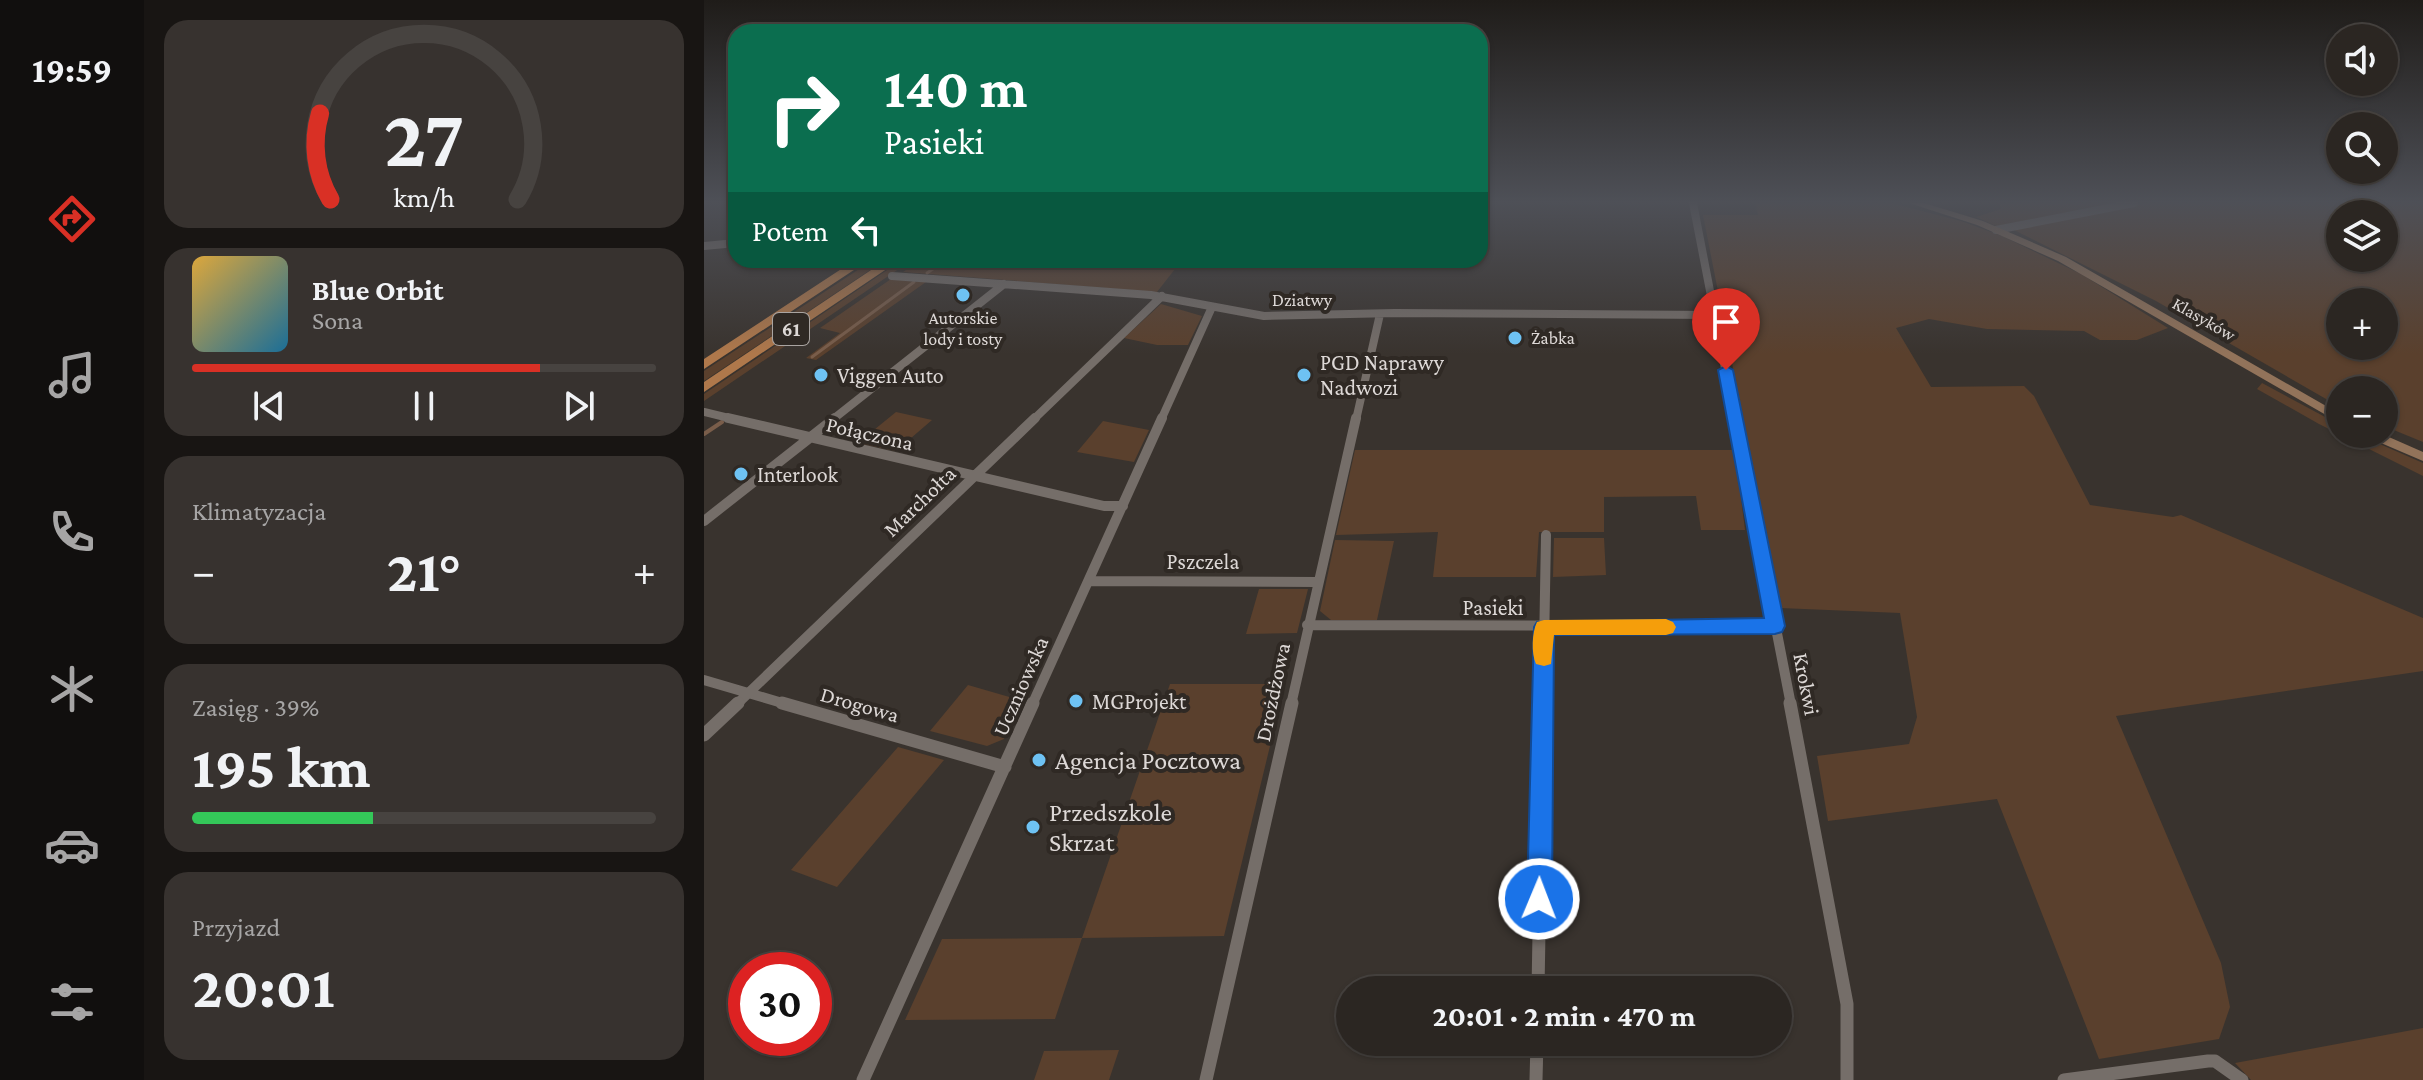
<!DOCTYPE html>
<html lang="pl">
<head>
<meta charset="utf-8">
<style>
	body { margin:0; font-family:"Crimson Pro",serif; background:#37322f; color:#f1f3f6; height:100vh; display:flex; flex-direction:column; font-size:30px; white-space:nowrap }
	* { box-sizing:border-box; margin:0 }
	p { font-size:26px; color:#a6a5a5 }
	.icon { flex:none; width:44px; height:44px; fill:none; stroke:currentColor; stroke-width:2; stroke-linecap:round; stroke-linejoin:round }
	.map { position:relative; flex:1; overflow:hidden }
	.sheet { display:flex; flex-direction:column; gap:20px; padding:20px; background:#181513; width:560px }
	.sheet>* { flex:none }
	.top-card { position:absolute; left:24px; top:24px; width:760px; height:244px; border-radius:24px; box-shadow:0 2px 6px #0004,0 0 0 2px #474340; background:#0b6e4f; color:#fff; overflow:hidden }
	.fabs { position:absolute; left:1622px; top:24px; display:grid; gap:16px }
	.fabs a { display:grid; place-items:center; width:72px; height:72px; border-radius:50%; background:#2b2622; box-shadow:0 2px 6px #0004,0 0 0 2px #474340; font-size:40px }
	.speed { position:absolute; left:24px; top:952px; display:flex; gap:16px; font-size:40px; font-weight:700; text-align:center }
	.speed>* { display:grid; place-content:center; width:104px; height:104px; border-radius:50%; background:#2b2622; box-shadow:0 2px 6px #0004,0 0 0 2px #474340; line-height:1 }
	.speed .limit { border:12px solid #d22; background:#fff; color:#111 }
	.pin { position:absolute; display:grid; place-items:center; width:68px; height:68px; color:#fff; margin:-82px -34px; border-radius:50% 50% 50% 0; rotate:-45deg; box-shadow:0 0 8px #0007 }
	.pin .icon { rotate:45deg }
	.me { position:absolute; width:88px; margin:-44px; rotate:1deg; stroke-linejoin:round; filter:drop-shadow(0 0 6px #0008) }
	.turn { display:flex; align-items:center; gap:28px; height:168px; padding:0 24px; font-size:36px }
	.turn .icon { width:104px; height:104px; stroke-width:2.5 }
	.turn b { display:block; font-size:56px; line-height:68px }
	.then { display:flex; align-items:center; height:76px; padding:0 24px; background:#0003; gap:16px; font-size:30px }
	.big { font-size:60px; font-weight:700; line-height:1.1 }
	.sheet .widget { flex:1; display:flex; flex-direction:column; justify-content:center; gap:12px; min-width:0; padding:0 28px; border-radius:24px; background:#37322f }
	.sheet .dial { align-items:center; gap:0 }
	.dial svg { height:208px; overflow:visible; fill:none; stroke:#474340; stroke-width:7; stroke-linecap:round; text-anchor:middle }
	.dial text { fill:#f1f3f6; stroke:none }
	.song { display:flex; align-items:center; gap:24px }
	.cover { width:96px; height:96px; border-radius:12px; background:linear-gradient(135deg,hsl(40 70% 55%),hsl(200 70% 35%)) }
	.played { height:8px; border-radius:4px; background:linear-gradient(90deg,#d93025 75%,#474340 75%) }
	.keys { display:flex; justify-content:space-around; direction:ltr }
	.heat { display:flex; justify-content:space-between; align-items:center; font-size:44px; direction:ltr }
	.charge { height:12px; border-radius:6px; background:linear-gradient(90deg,#34c759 39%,#474340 0) }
	.trip { position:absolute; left:632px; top:976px; width:456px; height:80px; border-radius:40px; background:#2b2622; box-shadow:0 2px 6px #0004,0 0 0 2px #474340; font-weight:700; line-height:80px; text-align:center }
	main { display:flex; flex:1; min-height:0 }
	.dock { display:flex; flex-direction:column; width:144px; justify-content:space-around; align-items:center; background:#110f0e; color:#a6a5a5 }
	.dock .icon { width:56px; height:56px }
	.dock .selected { color:#d93025 }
	.dock b { font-size:36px; color:#f1f3f6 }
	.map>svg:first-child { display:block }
</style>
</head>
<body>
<main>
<nav class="dock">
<b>19:59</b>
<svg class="icon selected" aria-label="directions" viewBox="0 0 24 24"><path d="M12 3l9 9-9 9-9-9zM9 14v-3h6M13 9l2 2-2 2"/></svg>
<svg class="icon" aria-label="music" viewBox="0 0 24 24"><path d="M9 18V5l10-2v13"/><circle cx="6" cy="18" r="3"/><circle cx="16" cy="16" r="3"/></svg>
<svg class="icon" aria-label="phone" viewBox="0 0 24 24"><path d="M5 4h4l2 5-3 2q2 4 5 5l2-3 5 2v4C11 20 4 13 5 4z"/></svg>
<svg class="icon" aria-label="climate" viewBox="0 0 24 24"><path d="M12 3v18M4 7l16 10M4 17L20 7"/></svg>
<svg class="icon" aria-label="car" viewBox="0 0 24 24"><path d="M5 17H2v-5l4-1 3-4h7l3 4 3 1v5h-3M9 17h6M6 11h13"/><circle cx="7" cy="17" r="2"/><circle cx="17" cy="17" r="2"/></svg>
<svg class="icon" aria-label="filters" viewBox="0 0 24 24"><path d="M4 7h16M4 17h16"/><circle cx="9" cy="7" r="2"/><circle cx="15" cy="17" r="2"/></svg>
</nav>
<section class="sheet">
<div class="widget dial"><svg viewBox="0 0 100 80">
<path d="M14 69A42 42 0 1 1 86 69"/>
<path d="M14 69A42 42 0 0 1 10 36" stroke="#d93025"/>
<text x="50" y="56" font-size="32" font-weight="700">27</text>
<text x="50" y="72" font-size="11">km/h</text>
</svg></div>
<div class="widget">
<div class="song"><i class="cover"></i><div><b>Blue Orbit</b><p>Sona</p></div></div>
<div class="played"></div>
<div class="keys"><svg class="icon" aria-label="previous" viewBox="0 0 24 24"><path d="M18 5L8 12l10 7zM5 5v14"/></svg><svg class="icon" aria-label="pause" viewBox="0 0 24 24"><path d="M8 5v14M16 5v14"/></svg><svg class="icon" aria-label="next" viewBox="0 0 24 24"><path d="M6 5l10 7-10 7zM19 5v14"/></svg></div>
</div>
<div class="widget"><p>Klimatyzacja</p>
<div class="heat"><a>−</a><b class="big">21°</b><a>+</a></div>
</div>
<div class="widget"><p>Zasięg · 39%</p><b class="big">195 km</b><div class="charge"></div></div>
<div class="widget"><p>Przyjazd</p><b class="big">20:01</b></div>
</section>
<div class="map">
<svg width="1719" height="1080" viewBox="0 0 1719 1080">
	<rect width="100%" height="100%" fill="#39332e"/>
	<path fill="#5a402d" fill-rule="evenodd" d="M1051,203H1187L1257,221L1298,236L1377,274L1464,328L1433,340H1396L1380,331L1283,329L1225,319L1192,328L1227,387L1320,386L1330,396L1386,505L1469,517L1477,515L1719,618V671L1412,716L1517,963L1526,1007L1515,1039L1395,1059L1293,799L1124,821L1113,756L1205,744L1213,717L1196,613L1076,608L999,215H1054Z
		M1295,203H1421L1294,227L1272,217L1297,209Z
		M1439,203H1719V442L1680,426V390H1636V407L1452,301L1310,230ZM1636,214H1680V258H1636ZM1636,302H1680V346H1636Z
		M169,260H181L0,381V371Z
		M198,260H208L0,401V394Z
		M217,260H478L453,292L199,272Z
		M187,279L222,282L112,360L102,358L136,333L116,328Z
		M457,304L498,316L484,345H453L420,338Z
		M1558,383L1636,425V434H1653L1719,463V476L1615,424L1553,389Z
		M192,412L228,420L192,451L154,443Z
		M399,421L445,430L430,462L373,452Z
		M651,450H1031L1041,530H997L992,496L900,497V532H835L832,577H729L734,532L632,535Z
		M850,538H900L902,575L849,577Z
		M631,540L690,541L673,620H627L616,611Z
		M555,589H604L593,633L542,634Z
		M466,684H581L520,936L378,938L351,1019L201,1020L238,939L378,938Z
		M264,685L319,701L300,739L283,746L226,731Z
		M194,747L240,760L133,887L87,870Z
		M1719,1028V1080H1547L1531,1063Z
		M415,1050L405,1080H330L340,1051Z"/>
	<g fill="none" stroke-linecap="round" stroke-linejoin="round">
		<path stroke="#795d4a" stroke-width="3" d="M223,273L242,260
			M108,357L210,282"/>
		<path stroke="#795d4a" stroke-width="4" d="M0,434L18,422"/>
		<path stroke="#756e69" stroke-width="8" d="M989,203L1031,420
			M1292,230L1430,203
			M0,246L32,243
			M188,276L447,295L560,316L691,313L1011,315
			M0,412L33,420
			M128,420L300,284
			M329,420L458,296
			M457,420L508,307
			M652,420L676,314"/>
		<path stroke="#756e69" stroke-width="10" d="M24,418L400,506H419
			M1031,418L1087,705
			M0,521L131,418
			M385,581L613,582
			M603,625L1071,626
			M0,680L85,705
			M32,705L331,418
			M328,705L458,418
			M587,705L652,418
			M839,705L842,535"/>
		<path stroke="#756e69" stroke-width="13" d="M78,703L301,767
			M1086,703L1143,1004V1080
			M0,735L34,703
			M834,990L839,703
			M159,1080L329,703
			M502,1080L588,703
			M832,1080L833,1042
			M1360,1080L1504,1061H1511L1538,1080"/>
		<path fill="#92735a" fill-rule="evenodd" d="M1205,203H1220L1279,221L1362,257L1636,414V423L1354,261L1273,225Z
			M1661,434H1678L1719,452V461L1663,437Z"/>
		<path fill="#af784b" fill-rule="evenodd" d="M151,260H165L0,369V359Z
			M182,260H196L0,392V382Z"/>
	</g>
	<linearGradient id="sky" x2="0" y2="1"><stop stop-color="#1f1c19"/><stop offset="0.57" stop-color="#4e5057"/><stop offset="1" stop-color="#4e5057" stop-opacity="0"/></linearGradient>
	<rect width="1719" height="354" fill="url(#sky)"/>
	<path fill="#1a73e8" stroke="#114b97" stroke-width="2" d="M1022,366L1029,370L1081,626L1078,632L1071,634L850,635L848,899L844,908L835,912L827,908L823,899L830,627L833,622L1060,618L1014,370Z"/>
	<path fill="#f59e0b" d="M962,619L969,622L972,627L969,633L962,635H850L847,664L840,666L832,664C827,653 828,632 833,622L840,620Z"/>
	<g fill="#6ec2f3" stroke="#2f2924" stroke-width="3">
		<circle cx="259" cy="295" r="8"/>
		<circle cx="811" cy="338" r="8"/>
		<circle cx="117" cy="375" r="8"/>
		<circle cx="600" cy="375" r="8"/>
		<circle cx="37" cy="474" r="8"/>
		<circle cx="372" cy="701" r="8"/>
		<circle cx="335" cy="760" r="8"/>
		<circle cx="329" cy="827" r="8"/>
	</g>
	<g text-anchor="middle" stroke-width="8" stroke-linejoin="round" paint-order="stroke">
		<g font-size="18" fill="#ddd8d6" stroke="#2f2924">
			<text x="598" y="306">Dziatwy</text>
			<text transform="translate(1500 319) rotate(30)" y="6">Klasyków</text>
		</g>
		<g font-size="18" fill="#ddd8d6" stroke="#2f2924">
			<text x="259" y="324">Autorskie<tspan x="259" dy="21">lody i tosty</tspan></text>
			<text x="827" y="344" text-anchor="start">Żabka</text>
		</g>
		<rect fill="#2f2924" stroke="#a9a4a1" stroke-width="2" x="69" y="313" width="36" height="32" rx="6"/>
		<g font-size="20" font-weight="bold" fill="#ddd8d6">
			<text x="87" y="336">61</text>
		</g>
		<g font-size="22" fill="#ddd8d6" stroke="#2f2924" text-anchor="start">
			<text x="616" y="370">PGD Naprawy<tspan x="616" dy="25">Nadwozi</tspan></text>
			<text x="133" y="383">Viggen Auto</text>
			<text x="53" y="482">Interlook</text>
			<text x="388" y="709">MGProjekt</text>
		</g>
		<g font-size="22" fill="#ddd8d6" stroke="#2f2924">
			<text transform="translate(166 433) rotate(13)" y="8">Połączona</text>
			<text transform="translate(215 501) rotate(-44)" y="8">Marchołta</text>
			<text x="499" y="569">Pszczela</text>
			<text x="789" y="615">Pasieki</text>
			<text transform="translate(1103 684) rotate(79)" y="8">Krokwi</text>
			<text transform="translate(316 686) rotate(-66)" y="8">Uczniowska</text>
			<text transform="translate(568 692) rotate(-78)" y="8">Drożdżowa</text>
			<text transform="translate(156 704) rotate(16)" y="8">Drogowa</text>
		</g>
		<g font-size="26" fill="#ddd8d6" stroke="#2f2924" text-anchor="start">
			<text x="351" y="769">Agencja Pocztowa</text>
			<text x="345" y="821">Przedszkole<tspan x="345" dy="30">Skrzat</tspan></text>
		</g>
	</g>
</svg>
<div class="fabs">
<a><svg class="icon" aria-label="sound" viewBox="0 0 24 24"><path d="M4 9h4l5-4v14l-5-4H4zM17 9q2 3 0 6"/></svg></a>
<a><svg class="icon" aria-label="search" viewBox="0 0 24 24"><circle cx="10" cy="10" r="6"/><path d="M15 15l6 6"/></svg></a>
<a><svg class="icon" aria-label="layers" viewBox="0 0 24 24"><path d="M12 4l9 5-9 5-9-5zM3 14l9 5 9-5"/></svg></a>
<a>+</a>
<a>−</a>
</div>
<div class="speed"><div class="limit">30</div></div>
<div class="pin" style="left:1022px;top:370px;background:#d93025"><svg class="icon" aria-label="arrive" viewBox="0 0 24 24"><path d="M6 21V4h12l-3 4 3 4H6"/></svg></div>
<svg class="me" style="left:835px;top:899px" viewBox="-20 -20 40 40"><circle r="17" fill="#1a73e8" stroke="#fff" stroke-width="3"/><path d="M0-11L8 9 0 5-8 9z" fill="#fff"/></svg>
<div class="trip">20:01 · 2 min · 470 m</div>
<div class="top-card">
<div class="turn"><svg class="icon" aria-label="right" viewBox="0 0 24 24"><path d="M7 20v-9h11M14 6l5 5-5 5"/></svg><div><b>140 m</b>Pasieki</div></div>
<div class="then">Potem<svg class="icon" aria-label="left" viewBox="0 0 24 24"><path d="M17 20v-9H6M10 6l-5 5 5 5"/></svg></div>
</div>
</div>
</main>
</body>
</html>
